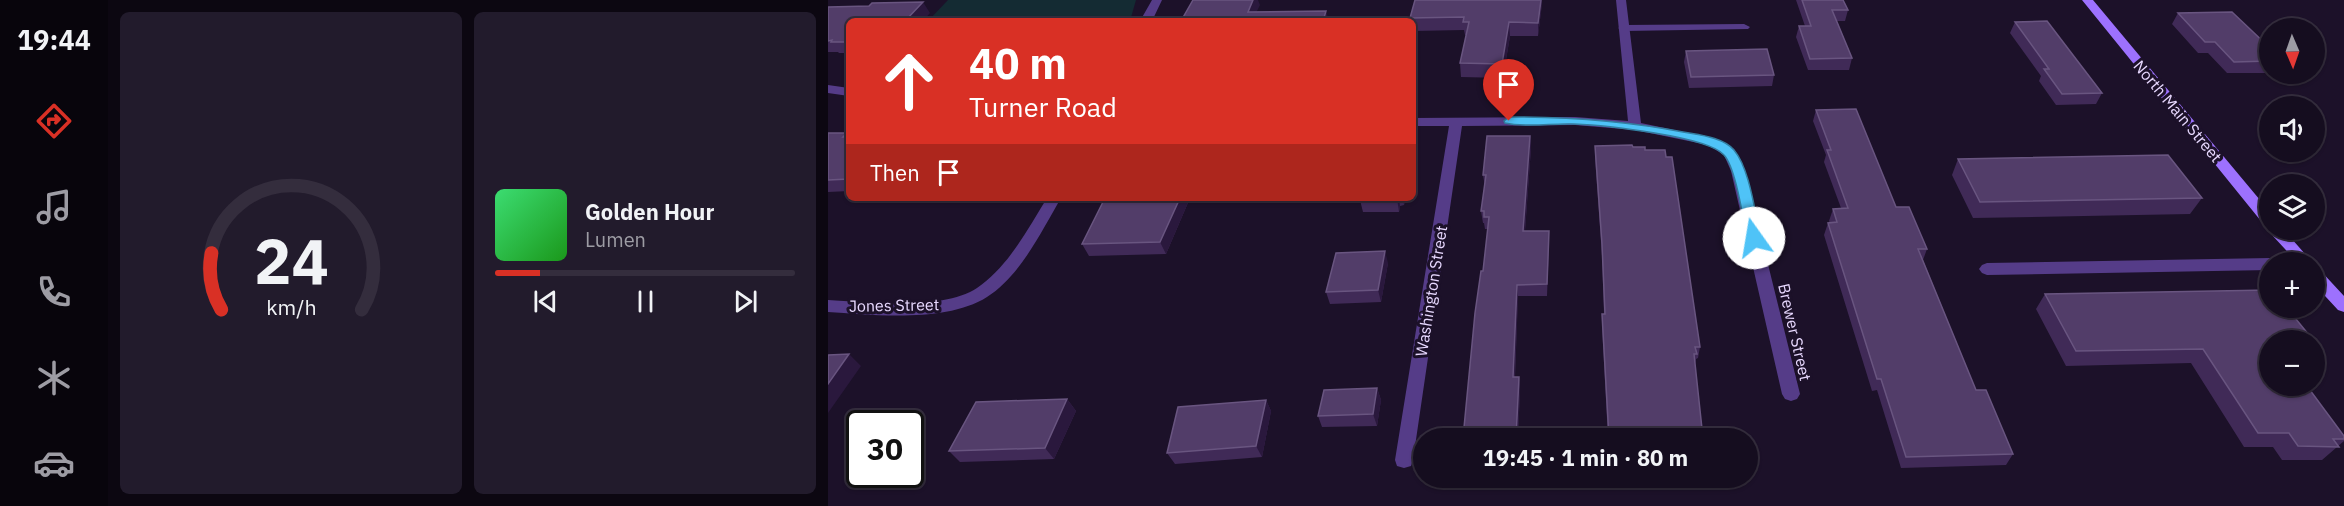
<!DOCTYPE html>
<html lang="en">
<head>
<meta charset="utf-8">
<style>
	body { margin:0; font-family:"IBM Plex Sans",sans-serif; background:#221b2c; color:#f1f3f6; height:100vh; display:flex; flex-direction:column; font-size:22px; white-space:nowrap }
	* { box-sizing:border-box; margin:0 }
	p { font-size:20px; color:#9d9ca4 }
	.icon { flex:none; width:33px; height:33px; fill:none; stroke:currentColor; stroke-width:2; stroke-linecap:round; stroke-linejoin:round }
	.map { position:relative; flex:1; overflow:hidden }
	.details { display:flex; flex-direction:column; gap:12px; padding:12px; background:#0c0711; width:720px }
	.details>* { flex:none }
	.hud { position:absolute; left:18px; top:18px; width:570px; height:183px; border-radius:9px; box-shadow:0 2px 4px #0004,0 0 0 2px #342d3d; background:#d93025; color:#fff; overflow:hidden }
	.needle { width:39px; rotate:178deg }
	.buttons { position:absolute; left:1431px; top:18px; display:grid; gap:12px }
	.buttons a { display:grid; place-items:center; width:66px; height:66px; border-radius:50%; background:#150d1f; box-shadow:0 2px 4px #0004,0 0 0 2px #342d3d; font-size:30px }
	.speed { position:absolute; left:18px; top:410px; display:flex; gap:12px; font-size:30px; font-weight:700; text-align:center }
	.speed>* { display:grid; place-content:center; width:78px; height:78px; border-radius:50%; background:#150d1f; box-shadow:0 2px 4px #0004,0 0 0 2px #342d3d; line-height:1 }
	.speed .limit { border:3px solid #111; border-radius:9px; background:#fff; color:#111 }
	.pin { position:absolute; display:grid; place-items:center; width:51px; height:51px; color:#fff; margin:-62px -26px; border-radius:50% 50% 50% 0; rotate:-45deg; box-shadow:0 0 6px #0007 }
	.pin .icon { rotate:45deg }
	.me { position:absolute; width:66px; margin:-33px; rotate:347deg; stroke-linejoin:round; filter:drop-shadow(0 0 4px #0008) }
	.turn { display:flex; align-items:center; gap:21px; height:126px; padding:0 24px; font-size:27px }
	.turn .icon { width:78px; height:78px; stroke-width:2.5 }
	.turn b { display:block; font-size:42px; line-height:51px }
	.then { display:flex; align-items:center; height:57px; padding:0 24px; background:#0003; gap:12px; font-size:22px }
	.details .tile { flex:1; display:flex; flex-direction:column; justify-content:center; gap:9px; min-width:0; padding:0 21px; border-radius:9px; background:#221b2c }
	.details .dial { align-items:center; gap:0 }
	.dial svg { height:156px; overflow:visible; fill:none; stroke:#342d3d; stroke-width:7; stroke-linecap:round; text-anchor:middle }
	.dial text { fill:#f1f3f6; stroke:none }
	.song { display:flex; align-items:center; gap:18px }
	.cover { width:72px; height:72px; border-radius:9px; background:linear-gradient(135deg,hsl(140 70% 55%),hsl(120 70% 35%)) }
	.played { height:6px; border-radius:3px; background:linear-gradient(90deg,#d93025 15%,#342d3d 15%) }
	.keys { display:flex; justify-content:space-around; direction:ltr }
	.details .tiles { flex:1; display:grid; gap:12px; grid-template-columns:repeat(2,1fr) }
	.trip { position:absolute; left:585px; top:428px; width:345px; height:60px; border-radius:30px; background:#150d1f; box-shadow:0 2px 4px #0004,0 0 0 2px #342d3d; font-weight:800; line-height:60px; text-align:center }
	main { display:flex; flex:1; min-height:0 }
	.dock { display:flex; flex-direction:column; width:108px; justify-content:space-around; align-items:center; background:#08050c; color:#9d9ca4 }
	.dock .icon { width:42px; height:42px }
	.dock .active { color:#d93025 }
	.dock b { font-size:27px; color:#f1f3f6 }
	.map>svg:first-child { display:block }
</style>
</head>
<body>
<main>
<nav class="dock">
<b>19:44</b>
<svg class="icon active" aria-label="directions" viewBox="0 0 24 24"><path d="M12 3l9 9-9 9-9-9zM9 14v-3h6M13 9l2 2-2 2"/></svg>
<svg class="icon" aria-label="music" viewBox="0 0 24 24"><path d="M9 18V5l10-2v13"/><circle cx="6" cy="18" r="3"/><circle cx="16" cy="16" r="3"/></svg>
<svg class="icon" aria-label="phone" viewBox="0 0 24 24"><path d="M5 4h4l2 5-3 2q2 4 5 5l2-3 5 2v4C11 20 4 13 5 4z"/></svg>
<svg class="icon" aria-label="climate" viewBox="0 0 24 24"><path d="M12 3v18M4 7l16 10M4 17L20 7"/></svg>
<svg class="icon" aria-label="car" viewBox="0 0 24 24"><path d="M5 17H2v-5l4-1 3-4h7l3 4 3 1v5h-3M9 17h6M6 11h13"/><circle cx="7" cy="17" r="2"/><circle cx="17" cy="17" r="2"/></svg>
</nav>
<section class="details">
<div class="tiles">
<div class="tile dial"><svg viewBox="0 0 100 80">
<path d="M14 69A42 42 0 1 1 86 69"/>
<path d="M14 69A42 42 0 0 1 9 40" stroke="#d93025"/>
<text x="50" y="56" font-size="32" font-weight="700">24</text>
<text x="50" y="72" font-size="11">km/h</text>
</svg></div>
<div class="tile">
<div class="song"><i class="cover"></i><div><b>Golden Hour</b><p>Lumen</p></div></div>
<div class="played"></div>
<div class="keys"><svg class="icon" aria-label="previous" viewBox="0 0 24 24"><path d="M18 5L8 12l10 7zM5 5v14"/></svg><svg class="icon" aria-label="pause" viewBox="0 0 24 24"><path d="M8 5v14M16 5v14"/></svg><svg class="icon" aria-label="next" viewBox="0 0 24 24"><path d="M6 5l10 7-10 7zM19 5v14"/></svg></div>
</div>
</div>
</section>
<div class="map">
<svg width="1516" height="506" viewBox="0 0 1516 506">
	<rect width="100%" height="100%" fill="#1c1129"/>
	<path fill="#142b33" d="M120,0H308L302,21H100Z"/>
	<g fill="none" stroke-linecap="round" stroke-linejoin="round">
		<path fill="#553c88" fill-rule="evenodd" d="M916,24L922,27L920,29L796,31L790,28L796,25Z
			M1442,258L1449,262H1442V270L1159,275L1154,273L1151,269L1154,265L1159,263Z"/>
		<path fill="#553c88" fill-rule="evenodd" d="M324,0H334L324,21H312Z
			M788,0H798L813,123L889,139L906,149L917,171L972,394L969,399L963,401L957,399L954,394L903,171L896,155L880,145L807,130L747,125L634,126L585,460L583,466L576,468L569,466L567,460L621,126H585V118L747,117L800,121Z
			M0,85L21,88V96L0,93Z
			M219,198H233C213,232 193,275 159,297C118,323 46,315 0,312V300C41,302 114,311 149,288C180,267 200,229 219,198Z"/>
		<path fill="#9d71fe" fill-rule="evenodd" d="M1254,0H1265L1442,212V227L1437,226Z
			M1442,229L1456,230L1484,262H1469L1443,234Z
			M1486,268L1491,269L1516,296V312L1510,310L1486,284Z"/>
	</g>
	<path fill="#402a57" d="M968,0H1015L1020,10L1017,21H1009L1024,58L1021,70H980L968,37L971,26H977Z
		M714,3L710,36H682L675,78L633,77L632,63L638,35H637L636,30L585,31V21H583L582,18Z
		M0,7L102,13L21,21V53H11L10,52H0Z
		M1350,13L1442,48V73H1399L1380,53H1370L1344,24Z
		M1187,22L1274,93L1268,104L1228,105L1211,81L1213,76L1182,33Z
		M858,51L946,75L944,86L861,88L856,62Z
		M988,110L1068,207L1099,249L1095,260L1148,390L1185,454L1178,465L1073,468L1049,390L1044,391L996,235L1000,223H1002L1001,221L1005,209L1013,208L996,162L998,155L985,121Z
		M0,133L21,135V191L0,192Z
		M702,136L703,148L697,231L721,243L719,296H690L687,377H691L692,389L690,438L655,271L660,229H657L656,223H655L653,211L657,187L655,175Z
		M767,146L805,147L817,150L838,157L872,347L870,358L868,359L867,365L875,438H780L774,326V314H776L774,256L767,158Z
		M1130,159L1374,198L1362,214L1145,218L1124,175Z
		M362,198L338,254L261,256L254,244Z
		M532,198H578L576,205L572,206L571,212H535L532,200Z
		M560,263L553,302L502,304L498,292Z
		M1217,294L1442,340L1516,436V441L1494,460H1454L1445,447H1416L1363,363L1238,366L1208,309Z
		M549,388L553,400L549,426L494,427L490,416Z
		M239,399L248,411L226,459L132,462L121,451Z
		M438,400L443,411L434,457L347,464L339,453Z"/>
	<path fill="#2a183d" d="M425,0H430L432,5L424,21L420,12Z
		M713,0H714V3L710,36V23Z
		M95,2L102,13L95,21H77Z
		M498,11L501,21H495Z
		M681,22L682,36L675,78L674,64Z
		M702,136L703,148L696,243L695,231Z
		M352,198H362L338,254L332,242Z
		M569,198H571L572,206L571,212Z
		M575,198H578L576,205Z
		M721,231V243L719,296V284Z
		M557,251L560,263L553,302L550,290Z
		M689,285L690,296L686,389L685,377Z
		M21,354L33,366L0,413V384Z
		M691,377L692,389L690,438H688Z
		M549,388L553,400L549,426L545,414Z
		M239,399L248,411L226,459L217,448Z
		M438,400L443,411L434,457L428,446Z"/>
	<path fill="#523d69" stroke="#695580" stroke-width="1.5" d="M365,0H425L420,12L498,11L495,21H353Z
		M587,0H713L710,23L681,22L674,64L632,63L641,22H635L636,17L582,18Z
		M974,0H1015L1020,10H1004L1024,58L982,59L971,26H983Z
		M95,2L77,21H21V42H3L4,40L0,41V7L41,6L44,3Z
		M1404,12L1442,48V61L1406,62L1387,42H1377L1350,13Z
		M1219,21L1274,93L1234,94L1216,69H1221L1187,22Z
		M939,49L946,75L863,77L858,51Z
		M1028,109L1068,207H1081L1099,249H1090L1148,390H1158L1185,454L1078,457L1053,379H1049L1000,223L1009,222L1005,209L1020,208L999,150H1003L988,110Z
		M0,133H19L15,137H21V179L0,180Z
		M659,136H702L695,231H721L719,284L689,285L685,377H691L688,438H635L647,313L653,271H655L661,217H656V211H653L658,175H655Z
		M804,145L805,147H817V150H837L838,157H844L872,347H867L869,354H866L875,438H781L774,314H777L774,244L767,146Z
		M1340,155L1374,198L1152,202L1130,159Z
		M277,198H352L332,242L254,244Z
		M532,198H569L568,200H532Z
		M557,251L550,290L498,292L508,253Z
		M1442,290V308H1459L1485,340H1442V386H1479L1516,436V439H1505L1511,447L1470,446L1461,433H1430L1375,349L1248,351L1217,294Z
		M21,354L0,384V355Z
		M549,388L545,414L490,416L496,390Z
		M239,399L217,448L121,451L148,402Z
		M438,400L428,446L339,453L350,407Z"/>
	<path fill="#4fc3f7" stroke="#337fa1" stroke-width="1.5" d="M681,117C741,117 797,121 855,132C871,135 895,137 906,150C922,169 927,214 933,238L926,243L919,238C915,219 908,168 896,155C880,136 773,125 746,124C724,123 699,128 677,123L676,121Z"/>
	<g text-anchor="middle" stroke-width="6" stroke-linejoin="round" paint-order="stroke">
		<g font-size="16" fill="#e8d9ff" stroke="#1c1129">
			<text transform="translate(1350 111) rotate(50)" y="6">North Main Street</text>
			<text transform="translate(603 291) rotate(-81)" y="6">Washington Street</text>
			<text transform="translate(66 305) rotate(-1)" y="6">Jones Street</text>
			<text transform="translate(967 332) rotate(77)" y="6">Brewer Street</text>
		</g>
	</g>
</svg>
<div class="buttons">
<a><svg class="needle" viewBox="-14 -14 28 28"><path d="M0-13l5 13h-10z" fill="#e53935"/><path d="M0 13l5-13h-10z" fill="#9d9ca4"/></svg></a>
<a><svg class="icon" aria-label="sound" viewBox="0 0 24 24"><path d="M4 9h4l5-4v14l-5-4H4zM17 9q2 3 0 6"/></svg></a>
<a><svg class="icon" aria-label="layers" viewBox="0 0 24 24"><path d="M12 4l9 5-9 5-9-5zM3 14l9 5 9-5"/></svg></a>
<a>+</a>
<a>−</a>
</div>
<div class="speed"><div class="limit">30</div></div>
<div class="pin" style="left:681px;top:121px;background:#d93025"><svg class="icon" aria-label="arrive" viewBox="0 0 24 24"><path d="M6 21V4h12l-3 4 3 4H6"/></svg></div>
<svg class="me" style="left:926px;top:238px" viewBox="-20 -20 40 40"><circle r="19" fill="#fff"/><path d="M0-13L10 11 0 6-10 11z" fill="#4fc3f7"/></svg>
<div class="trip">19:45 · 1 min · 80 m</div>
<div class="hud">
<div class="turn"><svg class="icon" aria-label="ahead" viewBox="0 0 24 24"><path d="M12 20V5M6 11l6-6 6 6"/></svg><div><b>40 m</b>Turner Road</div></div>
<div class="then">Then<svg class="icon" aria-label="arrive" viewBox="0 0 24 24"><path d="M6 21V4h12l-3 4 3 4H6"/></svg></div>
</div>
</div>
</main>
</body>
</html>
